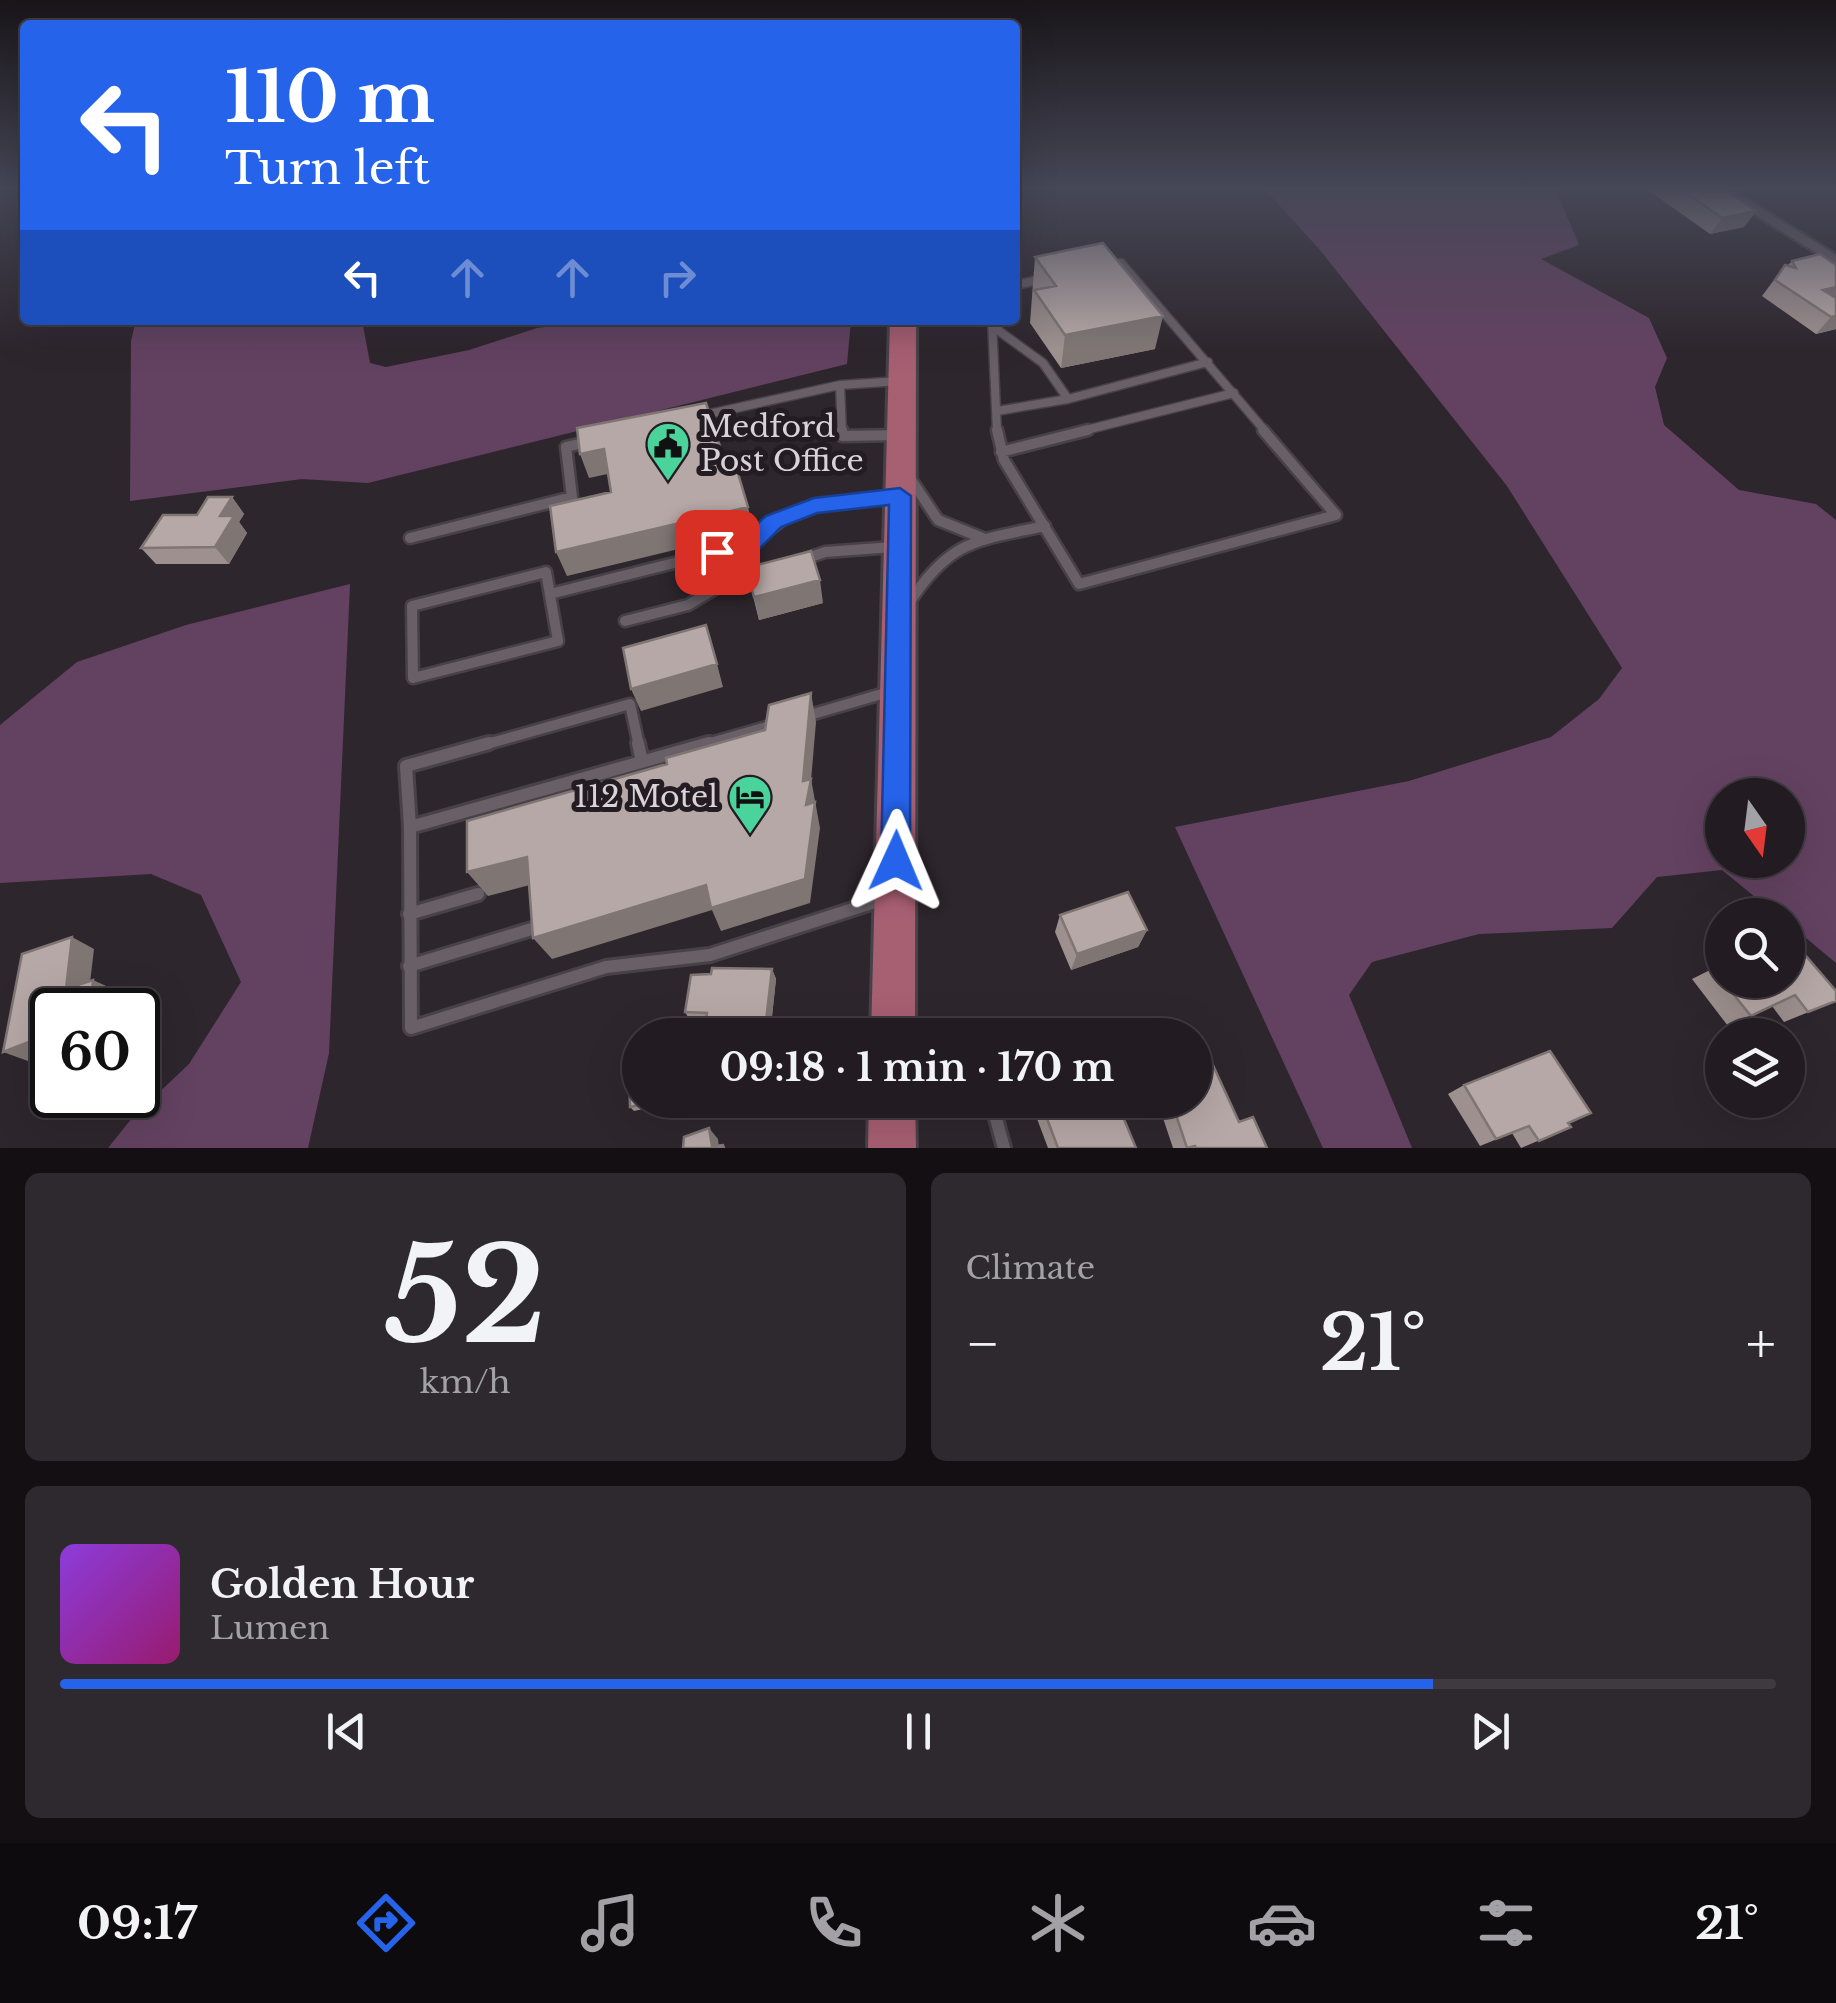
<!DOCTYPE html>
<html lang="en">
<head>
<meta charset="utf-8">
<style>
	body { margin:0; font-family:"Libre Baskerville",serif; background:#2e292f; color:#f1f3f6; height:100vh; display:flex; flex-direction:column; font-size:38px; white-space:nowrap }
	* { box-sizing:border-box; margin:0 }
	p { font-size:32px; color:#a2a1a5 }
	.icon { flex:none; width:55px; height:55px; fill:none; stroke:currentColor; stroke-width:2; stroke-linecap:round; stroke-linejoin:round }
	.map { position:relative; height:1148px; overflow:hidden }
	.drawer { display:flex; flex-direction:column; gap:25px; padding:25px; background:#130f13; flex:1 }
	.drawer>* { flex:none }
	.hud { position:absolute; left:20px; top:20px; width:1000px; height:305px; border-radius:10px; box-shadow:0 10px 40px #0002,0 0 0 2px #3f3a40; background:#2563eb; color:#fff; overflow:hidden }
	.needle { width:65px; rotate:166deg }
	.tools { position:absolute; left:1705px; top:778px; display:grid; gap:20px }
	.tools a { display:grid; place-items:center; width:100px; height:100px; border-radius:50%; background:#221c22; box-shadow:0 10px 40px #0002,0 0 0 2px #3f3a40; font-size:50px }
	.speed { position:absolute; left:30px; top:988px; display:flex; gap:20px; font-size:50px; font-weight:700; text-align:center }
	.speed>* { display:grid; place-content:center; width:130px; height:130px; border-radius:50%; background:#221c22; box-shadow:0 10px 40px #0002,0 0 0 2px #3f3a40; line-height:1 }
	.speed .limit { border:5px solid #111; border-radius:15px; background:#fff; color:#111 }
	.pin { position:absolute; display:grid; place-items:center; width:85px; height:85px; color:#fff; margin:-42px; border-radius:20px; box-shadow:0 5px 15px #0006 }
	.me { position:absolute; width:110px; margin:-55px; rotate:1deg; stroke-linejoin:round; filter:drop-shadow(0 0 8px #0008) }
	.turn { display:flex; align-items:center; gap:35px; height:210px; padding:0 40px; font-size:45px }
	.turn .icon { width:130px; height:130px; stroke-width:2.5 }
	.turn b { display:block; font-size:70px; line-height:85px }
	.lanes { display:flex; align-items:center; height:95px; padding:0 40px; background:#0003; justify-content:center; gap:50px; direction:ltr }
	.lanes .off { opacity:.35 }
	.big { font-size:75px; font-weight:700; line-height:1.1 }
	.drawer .tile { flex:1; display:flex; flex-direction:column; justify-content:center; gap:15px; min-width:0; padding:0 35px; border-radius:15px; background:#2e292f }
	.drawer .dial { align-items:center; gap:0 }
	.dial b { font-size:130px; line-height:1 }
	.song { display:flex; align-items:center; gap:30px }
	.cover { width:120px; height:120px; border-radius:15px; background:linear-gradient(135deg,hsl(270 70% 55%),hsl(320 70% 35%)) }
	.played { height:10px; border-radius:5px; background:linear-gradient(90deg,#2563eb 80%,#3f3a40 80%) }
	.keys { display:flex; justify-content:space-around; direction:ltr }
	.heat { display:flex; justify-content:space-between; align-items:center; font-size:55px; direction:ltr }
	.drawer .tiles { flex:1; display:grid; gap:25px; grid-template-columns:1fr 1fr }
	.tile:last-child { grid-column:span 2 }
	.trip { position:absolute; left:622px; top:1018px; width:590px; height:100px; border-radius:50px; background:#221c22; box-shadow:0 10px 40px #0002,0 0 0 2px #3f3a40; font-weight:700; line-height:100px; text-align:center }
	.dock { display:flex; height:160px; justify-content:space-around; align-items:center; background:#0e0b0e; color:#a2a1a5 }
	.dock .icon { width:70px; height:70px }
	.dock .active { color:#2563eb }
	.dock b { font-size:45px; color:#f1f3f6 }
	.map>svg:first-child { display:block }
</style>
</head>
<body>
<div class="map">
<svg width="1836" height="1148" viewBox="0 0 1836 1148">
	<rect width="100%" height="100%" fill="#2e262d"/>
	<path fill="#634261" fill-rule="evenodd" d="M1264,188H1555L1579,245L1541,259L1649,318L1667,358L1655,387L1664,425L1739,490L1816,504L1836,520V963L1788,923V915H1777L1722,870L1657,877L1612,928L1479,934L1372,962L1349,995L1412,1148H1323L1175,827L1409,781L1551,737L1599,699L1622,668L1507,486L1320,250ZM1722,795H1788V860H1722Z
		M136,320H362L370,363L386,367L469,350L537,328L600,320H851L847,364L368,483L302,479L130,501L131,341Z
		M350,584L329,1053L308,1148H108L132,1118L189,1064L241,982L201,895L151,874L0,883V725L77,662L186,625Z"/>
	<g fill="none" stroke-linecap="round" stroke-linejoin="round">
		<defs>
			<path id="lane-far2" d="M1109,265L1121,263L1266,432
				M1015,285L1043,279
				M992,320L997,432
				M993,321L999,331L1043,363L1068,399
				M840,385L842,432
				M997,411L1068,399L1208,362
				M700,416L840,385L900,381
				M1078,432L1234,393"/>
			<path id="lane-far1" d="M842,430V436L900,435
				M997,430L1004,460L1079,584L1336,515L1263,430
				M1001,452L1088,430
				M910,478L938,520L985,539
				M410,538L572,497L566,447L591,441
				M802,560L825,552L893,547
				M546,572L558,641L413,678L412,606Z
				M550,594L750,544L785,518L820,505L899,496
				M909,603C950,540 975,541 1045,526
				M625,621L688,605L715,589L757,575
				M803,717L892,691
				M480,746L630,704L639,746
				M700,746L777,724"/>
			<path id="lane" d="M638,743L642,762
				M709,743L410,827L411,1028L606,967L710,955L887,898
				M410,827L406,766L489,743
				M409,914L478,894
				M409,966L535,928
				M991,1100L1004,1148"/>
			<path id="street" d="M1712,188H1729L1836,255V265Z"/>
			<path id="primary" d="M890,320H916L915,1035H871Z
				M869,1100H915L916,1148H868Z"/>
		</defs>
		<use href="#lane-far2" stroke="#484248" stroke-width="11"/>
		<use href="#lane-far1" stroke="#484248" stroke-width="15"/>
		<use href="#lane" stroke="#484248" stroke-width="18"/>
		<use href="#street" stroke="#484248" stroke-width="5"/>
		<use href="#primary" stroke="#484248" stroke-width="6"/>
		<use href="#lane-far2" stroke="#685f67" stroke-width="8"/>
		<use href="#lane-far1" stroke="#685f67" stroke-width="10"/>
		<use href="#lane" stroke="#685f67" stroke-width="12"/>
		<use href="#street" fill="#685f67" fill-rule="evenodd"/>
		<use href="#primary" fill="#a75f72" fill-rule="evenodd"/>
	</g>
	<path fill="#9d908f" d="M1645,188H1723L1756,211L1744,227L1710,234Z
		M1035,257L1155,349L1061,368L1030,323Z
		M1792,261L1836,265V329L1816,334L1762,296L1785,265H1788Z
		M232,497L244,514L239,522L247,533L229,564H156L141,548Z
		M746,568L823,603L759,620Z
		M1060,915L1147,930L1138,947L1071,970L1055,932Z
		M1722,964L1836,1001L1784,1022L1772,1006L1728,1026L1692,979Z
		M772,969L776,979L770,1035H704L705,1023L691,1022L685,1012Z
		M1464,1085L1571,1127L1521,1148L1512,1133L1480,1146L1448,1094Z
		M640,1100H671V1103L634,1111L630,1107Z
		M1030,1100H1116L1136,1148H1048Z
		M1157,1100H1195L1239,1122L1267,1148H1173Z"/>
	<path fill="#7f7674" d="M1756,211L1744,227L1710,234L1722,218Z
		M1836,287V300L1823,290Z
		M1163,316L1155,349L1061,368L1065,335Z
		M1836,316V329L1816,334L1831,317Z
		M604,449L612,473L589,478L580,454Z
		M232,497L244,514L239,522L247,533L229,564L215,547L220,516Z
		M748,507L753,531L567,576L556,552Z
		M820,580L823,603L759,620L754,597Z
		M717,664L723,687L641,711L631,689Z
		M811,693L816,722L811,781V779L820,828L810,903L721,931L712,910L552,959L533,938L811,830L803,781Z
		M527,857L545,881L488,896L467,872Z
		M1147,930L1138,947L1071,970L1077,954Z
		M72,937L94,949L88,1000L66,989Z
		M772,969L776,979L770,1035H767L765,1030Z
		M93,980L115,990L113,1010H90Z
		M52,1033V1052L28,1061L3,1052Z
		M709,1128L718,1139L719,1148L712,1146Z"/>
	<path fill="#b6a8a6" stroke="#7f7674" stroke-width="2.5" d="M1679,188H1723L1756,211L1722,218Z
		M1103,243L1163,316L1065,335L1034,290L1056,286L1035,257Z
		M1820,254L1836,265V287L1823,290L1836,298V316L1831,317L1775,280L1785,265L1796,268L1792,261Z
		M706,403L725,462L734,460L748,507L556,552L550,506L611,492L604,449L580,454L577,428Z
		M208,497H232L220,516H234L215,547L141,548L163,515H197Z
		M811,551L820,580L754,597L746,568Z
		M706,625L717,664L631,689L623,648Z
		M811,693L803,781L811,779L806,805L815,802L805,879L711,908L706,885L533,938L527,857L467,872V821L667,764L666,758L765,730L769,705Z
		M1128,892L1147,930L1077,954L1060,915Z
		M1788,935L1836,991V1001L1808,1012L1795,995L1751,1016L1713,969L1722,964V980H1788Z
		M72,937L66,989L93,980L90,1010H52V1033L3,1052L22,954Z
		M712,968L772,969L765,1030H755L754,1035H704L707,1013L685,1012L691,975L711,974Z
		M1550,1051L1591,1113L1568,1123L1571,1127L1539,1141L1529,1126L1496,1139L1464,1085Z
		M1212,1063L1239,1122L1253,1117L1267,1148H1196L1195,1146L1187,1148L1171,1100H1195V1069Z
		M640,1067V1100H662L630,1107L629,1069Z
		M1040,1100H1116L1136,1148H1058Z
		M709,1128L712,1146L723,1145L724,1148H683L684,1137Z"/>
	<linearGradient id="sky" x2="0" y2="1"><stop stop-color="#191519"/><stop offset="0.54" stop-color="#464757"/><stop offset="1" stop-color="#464757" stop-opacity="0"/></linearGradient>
	<rect width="1836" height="349" fill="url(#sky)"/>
	<path fill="#2563eb" stroke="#184099" stroke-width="2.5" d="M900,488L911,496L910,861L905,871L896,875L886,871L881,861L889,505L817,513L781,527L758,550L717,561L706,552L709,546L743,537L766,516L814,498Z"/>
	<defs>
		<symbol id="civic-pin" viewBox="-11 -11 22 30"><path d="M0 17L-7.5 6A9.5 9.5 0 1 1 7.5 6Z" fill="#4ad49c" stroke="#241c23"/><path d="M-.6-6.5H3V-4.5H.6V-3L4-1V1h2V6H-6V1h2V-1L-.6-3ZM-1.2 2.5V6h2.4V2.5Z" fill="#111"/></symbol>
		<symbol id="hotel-pin" viewBox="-11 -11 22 30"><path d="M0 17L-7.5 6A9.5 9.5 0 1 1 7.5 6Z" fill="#4ad49c" stroke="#241c23"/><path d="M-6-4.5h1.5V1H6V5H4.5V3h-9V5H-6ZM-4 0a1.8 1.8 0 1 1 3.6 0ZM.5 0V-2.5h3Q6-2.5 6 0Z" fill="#111"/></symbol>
	</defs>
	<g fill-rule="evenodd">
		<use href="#civic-pin" x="643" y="419" width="50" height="68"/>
		<use href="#hotel-pin" x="725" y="772" width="50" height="68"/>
	</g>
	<g text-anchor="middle" stroke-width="10" stroke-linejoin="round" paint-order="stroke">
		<g font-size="30" fill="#d8d3d8" stroke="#241c23" text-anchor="start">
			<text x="700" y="437">Medford<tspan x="700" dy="34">Post Office</tspan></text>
			<text x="718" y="807" text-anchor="end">112 Motel</text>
		</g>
	</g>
</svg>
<div class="tools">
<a><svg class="needle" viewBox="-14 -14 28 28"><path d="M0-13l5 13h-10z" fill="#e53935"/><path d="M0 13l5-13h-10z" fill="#a2a1a5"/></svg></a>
<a><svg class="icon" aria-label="search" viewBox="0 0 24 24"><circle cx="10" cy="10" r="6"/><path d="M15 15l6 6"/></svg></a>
<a><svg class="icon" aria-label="layers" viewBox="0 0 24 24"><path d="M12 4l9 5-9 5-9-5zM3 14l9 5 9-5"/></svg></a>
</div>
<div class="speed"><div class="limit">60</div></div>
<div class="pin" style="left:717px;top:552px;background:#d93025"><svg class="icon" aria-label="arrive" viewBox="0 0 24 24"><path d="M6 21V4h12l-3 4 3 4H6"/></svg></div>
<svg class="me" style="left:896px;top:861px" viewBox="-20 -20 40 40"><path d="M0-17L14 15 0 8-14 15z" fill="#2563eb" stroke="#fff" stroke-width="4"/></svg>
<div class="trip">09:18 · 1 min · 170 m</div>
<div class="hud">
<div class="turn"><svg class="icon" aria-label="left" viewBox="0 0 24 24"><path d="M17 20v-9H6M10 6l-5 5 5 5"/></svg><div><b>110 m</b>Turn left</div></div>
<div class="lanes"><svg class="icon" aria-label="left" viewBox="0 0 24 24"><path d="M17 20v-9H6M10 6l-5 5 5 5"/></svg><svg class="icon off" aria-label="ahead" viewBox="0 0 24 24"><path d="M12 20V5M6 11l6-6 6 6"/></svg><svg class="icon off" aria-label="ahead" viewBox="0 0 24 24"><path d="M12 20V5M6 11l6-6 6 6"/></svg><svg class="icon off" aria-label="right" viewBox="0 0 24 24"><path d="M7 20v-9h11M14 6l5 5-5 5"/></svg></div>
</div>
</div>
<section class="drawer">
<div class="tiles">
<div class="tile dial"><b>52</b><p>km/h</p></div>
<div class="tile"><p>Climate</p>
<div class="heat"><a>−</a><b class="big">21°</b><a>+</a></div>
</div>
<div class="tile">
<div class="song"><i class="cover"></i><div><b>Golden Hour</b><p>Lumen</p></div></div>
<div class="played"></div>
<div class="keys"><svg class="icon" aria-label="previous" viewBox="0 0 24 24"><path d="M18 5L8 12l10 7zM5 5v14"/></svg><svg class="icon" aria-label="pause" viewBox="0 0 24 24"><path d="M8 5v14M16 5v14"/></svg><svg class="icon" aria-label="next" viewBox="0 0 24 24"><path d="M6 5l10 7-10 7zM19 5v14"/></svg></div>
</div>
</div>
</section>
<nav class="dock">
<b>09:17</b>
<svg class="icon active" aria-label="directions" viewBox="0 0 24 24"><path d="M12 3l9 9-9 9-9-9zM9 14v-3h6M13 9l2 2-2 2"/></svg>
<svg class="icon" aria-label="music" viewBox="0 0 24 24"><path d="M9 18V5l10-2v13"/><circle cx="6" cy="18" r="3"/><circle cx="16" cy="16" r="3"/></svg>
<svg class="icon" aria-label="phone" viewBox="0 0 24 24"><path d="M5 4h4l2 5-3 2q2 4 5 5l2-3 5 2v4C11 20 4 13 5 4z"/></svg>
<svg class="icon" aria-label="climate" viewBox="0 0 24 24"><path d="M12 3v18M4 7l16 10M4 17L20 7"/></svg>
<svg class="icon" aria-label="car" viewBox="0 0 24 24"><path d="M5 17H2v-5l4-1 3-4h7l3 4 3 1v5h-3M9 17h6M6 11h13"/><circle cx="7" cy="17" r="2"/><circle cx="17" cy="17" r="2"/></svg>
<svg class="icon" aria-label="filters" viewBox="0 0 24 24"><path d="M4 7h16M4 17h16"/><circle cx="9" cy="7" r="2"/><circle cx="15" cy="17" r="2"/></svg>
<b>21°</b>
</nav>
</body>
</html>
